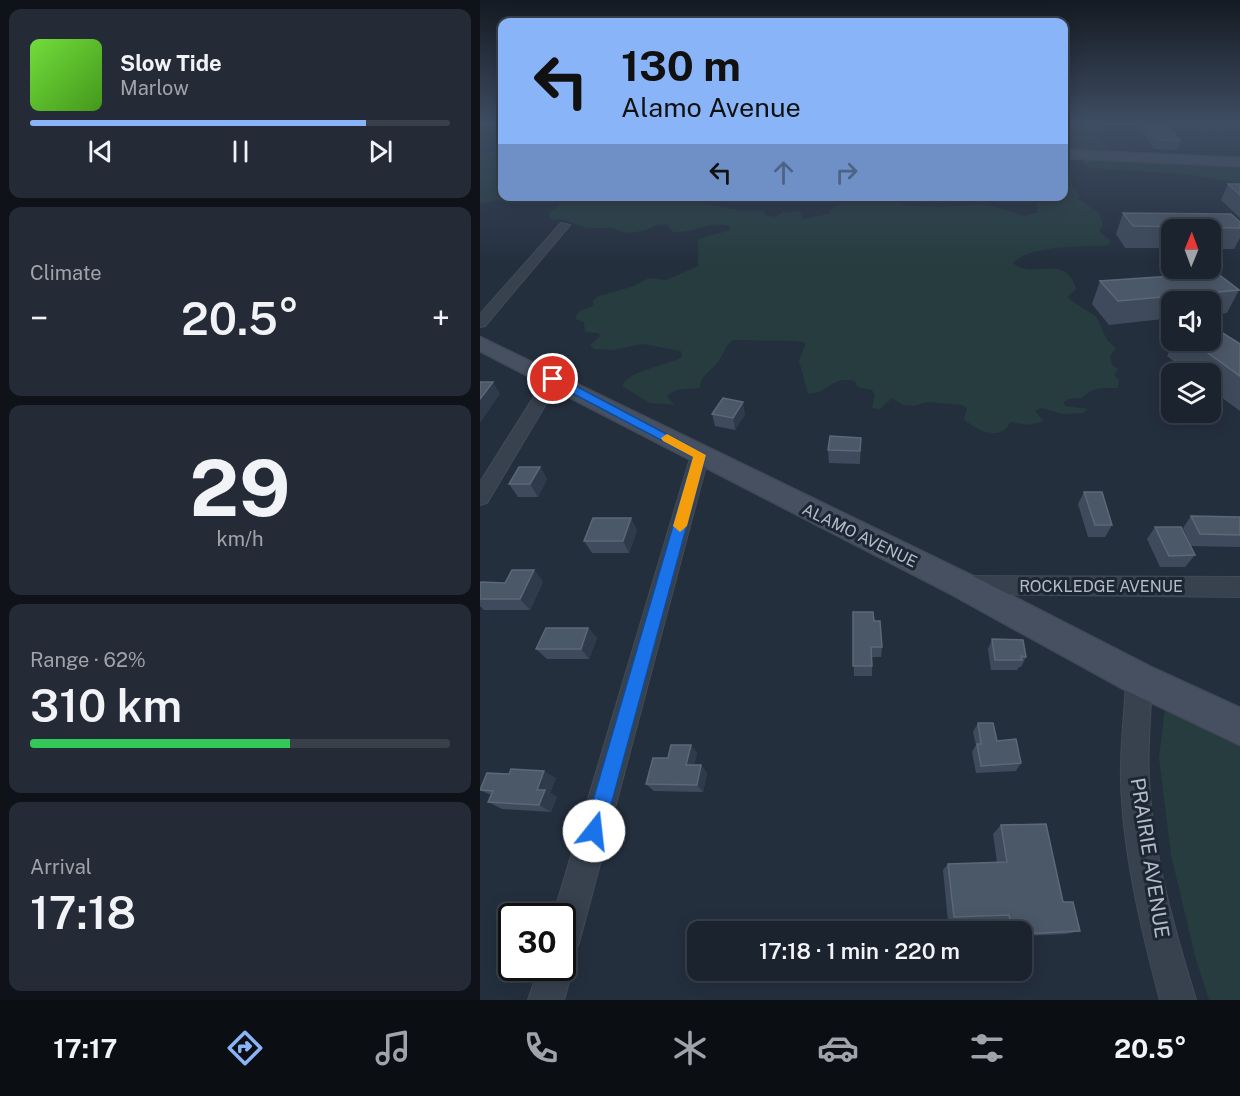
<!DOCTYPE html>
<html lang="en">
<head>
<meta charset="utf-8">
<style>
	body { margin:0; font-family:"Public Sans",sans-serif; background:#242b36; color:#f1f3f6; height:100vh; display:flex; flex-direction:column; font-size:22px; white-space:nowrap }
	* { box-sizing:border-box; margin:0 }
	p { font-size:20px; color:#a0a4aa }
	.icon { flex:none; width:33px; height:33px; fill:none; stroke:currentColor; stroke-width:2; stroke-linecap:round; stroke-linejoin:round }
	.map { position:relative; flex:1; overflow:hidden }
	.sheet { display:flex; flex-direction:column; gap:9px; padding:9px; background:#0f1319; width:480px }
	.sheet>* { flex:none }
	.guide { position:absolute; left:18px; top:18px; width:570px; height:183px; border-radius:12px; box-shadow:0 3px 15px #0003,0 0 0 2px #39404a; background:#8ab4f8; color:#111; overflow:hidden }
	.needle { width:39px; rotate:1deg }
	.fabs { position:absolute; left:681px; top:219px; display:grid; gap:12px }
	.fabs a { display:grid; place-items:center; width:60px; height:60px; border-radius:12px; background:#1b232e; box-shadow:0 3px 15px #0003,0 0 0 2px #39404a; font-size:30px }
	.speed { position:absolute; left:18px; top:903px; display:flex; gap:12px; font-size:30px; font-weight:700; text-align:center }
	.speed>* { display:grid; place-content:center; width:78px; height:78px; border-radius:50%; background:#1b232e; box-shadow:0 3px 15px #0003,0 0 0 2px #39404a; line-height:1 }
	.speed .limit { border:3px solid #111; border-radius:9px; background:#fff; color:#111 }
	.pin { position:absolute; display:grid; place-items:center; width:51px; height:51px; color:#fff; margin:-26px; border:3px solid #fff; border-radius:50%; box-shadow:0 2px 6px #0007 }
	.me { position:absolute; width:66px; margin:-33px; rotate:16deg; stroke-linejoin:round; filter:drop-shadow(0 0 4px #0008) }
	.turn { display:flex; align-items:center; gap:21px; height:126px; padding:0 24px; font-size:27px }
	.turn .icon { width:78px; height:78px; stroke-width:2.5 }
	.turn b { display:block; font-size:42px; line-height:51px }
	.lanes { display:flex; align-items:center; height:57px; padding:0 24px; background:#0003; justify-content:center; gap:30px; direction:ltr }
	.lanes .off { opacity:.35 }
	.big { font-size:45px; font-weight:600; line-height:1.1 }
	.sheet .tile { flex:1; display:flex; flex-direction:column; justify-content:center; gap:9px; min-width:0; padding:0 21px; border-radius:12px; background:#242b36 }
	.sheet .dial { align-items:center; gap:0 }
	.dial b { font-size:78px; line-height:1 }
	.song { display:flex; align-items:center; gap:18px }
	.cover { width:72px; height:72px; border-radius:9px; background:linear-gradient(135deg,hsl(100 70% 55%),hsl(100 70% 35%)) }
	.played { height:6px; border-radius:3px; background:linear-gradient(90deg,#8ab4f8 80%,#39404a 80%) }
	.keys { display:flex; justify-content:space-around; direction:ltr }
	.heat { display:flex; justify-content:space-between; align-items:center; font-size:33px; direction:ltr }
	.charge { height:9px; border-radius:4px; background:linear-gradient(90deg,#34c759 62%,#39404a 0) }
	.trip { position:absolute; left:207px; top:921px; width:345px; height:60px; border-radius:12px; background:#1b232e; box-shadow:0 3px 15px #0003,0 0 0 2px #39404a; font-weight:600; line-height:60px; text-align:center }
	.tab-bar { display:flex; height:96px; justify-content:space-around; align-items:center; background:#0b0e12; color:#a0a4aa }
	.tab-bar .icon { width:42px; height:42px }
	.tab-bar .on { color:#8ab4f8 }
	.tab-bar b { font-size:27px; color:#f1f3f6 }
	main { display:flex; flex:1; min-height:0 }
	.map>svg:first-child { display:block }
</style>
</head>
<body>
<main>
<section class="sheet">
<div class="tile">
<div class="song"><i class="cover"></i><div><b>Slow Tide</b><p>Marlow</p></div></div>
<div class="played"></div>
<div class="keys"><svg class="icon" aria-label="previous" viewBox="0 0 24 24"><path d="M18 5L8 12l10 7zM5 5v14"/></svg><svg class="icon" aria-label="pause" viewBox="0 0 24 24"><path d="M8 5v14M16 5v14"/></svg><svg class="icon" aria-label="next" viewBox="0 0 24 24"><path d="M6 5l10 7-10 7zM19 5v14"/></svg></div>
</div>
<div class="tile"><p>Climate</p>
<div class="heat"><a>−</a><b class="big">20.5°</b><a>+</a></div>
</div>
<div class="tile dial"><b>29</b><p>km/h</p></div>
<div class="tile"><p>Range · 62%</p><b class="big">310 km</b><div class="charge"></div></div>
<div class="tile"><p>Arrival</p><b class="big">17:18</b></div>
</section>
<div class="map">
<svg width="760" height="1000" viewBox="0 0 760 1000">
	<rect width="100%" height="100%" fill="#242f3e"/>
	<path fill="#263c3f" d="M584,123H612L611,125L621,128L623,131L619,136L632,151L592,149L601,146L592,139L599,134L584,128Z
		M696,123L760,125V131C742,131 709,137 696,123Z
		M22,151V196L46,197L0,203V153Z
		M584,158L593,166L590,169L593,174L590,181L600,197L598,199L619,213L623,225L619,231L632,242L625,246C598,247 550,245 533,263C552,281 586,251 596,289L588,297L590,300L616,316L627,340L636,348L630,356L632,365L638,369L634,375L639,380L638,388C622,388 613,386 602,398L588,399L583,403L586,406L608,409L603,413L583,414L561,408L555,411L564,421L549,425L530,422C522,443 495,430 484,419L487,408L482,405L448,402L433,406L423,405L412,398L400,409L392,408L395,395L392,390L377,387L375,381C350,376 349,394 328,394L319,361L326,343L316,341L252,340C245,347 244,353 239,361C232,371 221,374 220,388C207,390 199,386 187,396L194,405L170,403L142,386C149,370 186,366 202,357L201,351L163,344L132,350L114,349L110,345L120,336L118,333L105,332L104,322L95,319L98,312L113,306V300L119,296L151,287L169,278L186,280L218,266V239L250,230L249,226C225,220 216,234 193,232L187,225L180,224L163,231L147,233L132,228H106L85,220L69,219L70,212C74,211 83,203 82,196L268,197L261,202C248,201 234,193 222,201L223,204L264,211H284L285,215L295,217L303,212L319,211L323,219L349,214L351,209L361,204L360,201L333,203L335,197L410,196L411,201L429,206L465,207L504,204L545,216L558,212L555,197L584,196Z
		M603,160L760,167V183L701,174L610,168L602,163Z
		M685,708L760,743V1000H729L715,956L691,855L679,758Z"/>
	<g fill="none" stroke-linecap="round" stroke-linejoin="round">
		<defs>
			<path id="street" d="M81,223L90,225L5,326L0,327V314Z
				M73,374L81,379L7,503L0,505V482L65,379Z
				M220,449L226,451L229,455L99,943L94,955L88,957L93,968L84,1000H48L59,968H82V916H73L211,455L214,451Z
				M487,576L760,577V597L487,594L479,592L476,585L479,578Z
				M659,667L668,670L672,679C671,713 667,746 669,780C673,855 694,928 716,1000H680C661,928 643,854 641,780C640,746 645,712 646,679L650,670Z"/>
			<path id="secondary" d="M584,150L760,158V166L584,158Z
				M0,337L493,576L671,667L760,708V745L647,691L471,594L0,351Z"/>
		</defs>
		<use href="#street" stroke="#414a57" stroke-width="2"/>
		<use href="#secondary" stroke="#414a57" stroke-width="3"/>
		<use href="#street" fill="#38414e" fill-rule="evenodd"/>
		<use href="#secondary" fill="#465061" fill-rule="evenodd"/>
	</g>
	<path fill="#3f4b5c" d="M659,123H686L700,141L697,150L674,149L658,126Z
		M748,184H760V218L741,200Z
		M643,213L760,222V238L754,249H730V230H692V248H645L636,234Z
		M620,281L759,290L747,313L730,315V302H692V318L629,325L612,304Z
		M694,340H730L760,344V411L730,389V374H710L687,356Z
		M232,414H265L255,430L235,426Z
		M381,438L380,464L349,463L348,450Z
		M60,467L67,479L58,497H38L29,484Z
		M604,492L632,525L625,537H608L598,504Z
		M711,516L760,517V547L711,546L703,528Z
		M675,527L715,555L705,567H680L667,539Z
		M157,530L149,553H112L104,541Z
		M54,570L63,582L50,610H4L0,606V585L25,583Z
		M373,612L394,621L402,647L401,657H392V676H374Z
		M108,628L117,638L109,659H67L56,649Z
		M512,639L546,657L541,667H539L537,670H511L508,649Z
		M498,723L541,763L536,771L496,773L492,752L496,745L493,732Z
		M217,753L214,765H221L227,773L223,792L174,791L166,784L188,758Z
		M76,778L70,793L77,797L71,812L22,809L8,802L11,795L0,790Z
		M521,825L583,902L600,931L586,934L542,936V932H522L520,919L468,921L463,870L468,864L517,862L513,834Z"/>
	<path fill="#2f3b4b" d="M13,382L20,394L0,423V399Z
		M263,402L265,414L255,430L253,418Z
		M60,467L67,479L58,497L50,484Z
		M151,518L157,530L149,553L143,541Z
		M54,570L63,582L50,610L40,599Z
		M108,628L117,638L109,659L101,649Z
		M211,745L217,753L213,772L206,765Z
		M221,765L227,773L223,792L217,785Z
		M64,771L76,778L70,793L77,797L71,812L59,805L57,790Z"/>
	<path fill="#4b5868" stroke="#5c6777" stroke-width="1.5" d="M665,123H686L700,141L678,140Z
		M748,184H760V195Z
		M643,213L751,214L760,222V228L653,226Z
		M737,273L759,290L638,301L620,281Z
		M730,325L760,344V376L710,340H730Z
		M0,382H13L0,399Z
		M243,398L263,402L253,418L232,414Z
		M350,436L381,438L380,451L348,450Z
		M39,467H60L50,484H29Z
		M604,492H622L632,525H615Z
		M711,516L760,517V535L720,534Z
		M113,518H151L143,541H104Z
		M675,527H701L715,555L689,556Z
		M32,570H54L40,599H0V585L1,582L25,583Z
		M373,612H393L394,621H400L402,647H391L392,666H373Z
		M66,628H108L101,649H56Z
		M512,639L543,640L546,657L541,656L542,660H515Z
		M498,723H513L517,741L536,739L541,763L501,766L497,744H501Z
		M191,745H211L206,765H221L217,785L166,784L173,758H188Z
		M31,769L64,771L57,790H65L59,805L8,802L13,791L0,790L7,773L29,774Z
		M566,824L583,902H593L600,931L542,934V932H532L529,915L474,917L468,864L527,862L521,825Z"/>
	<linearGradient id="sky" x2="0" y2="1"><stop stop-color="#141a22"/><stop offset="0.47" stop-color="#3f4d63"/><stop offset="1" stop-color="#3f4d63" stop-opacity="0"/></linearGradient>
	<rect width="760" height="263" fill="url(#sky)"/>
	<path fill="#1a73e8" stroke="#114b97" stroke-width="1.5" d="M69,376H77L226,455L124,831L121,839L114,842L107,839L104,831L213,457L69,381Z"/>
	<path fill="#f59e0b" d="M187,434L226,455L207,526L200,532L193,526L213,457L183,441L181,438Z"/>
	<g text-anchor="middle" stroke-width="6" stroke-linejoin="round" paint-order="stroke">
		<g font-size="16" fill="#b4bcc9" stroke="#1d2633">
			<text transform="translate(380 535) rotate(26)" y="6">ALAMO AVENUE</text>
			<text x="621" y="592">ROCKLEDGE AVENUE</text>
		</g>
		<g font-size="20" fill="#b4bcc9" stroke="#1d2633">
			<text transform="translate(670 858) rotate(81)" y="7">PRAIRIE AVENUE</text>
		</g>
	</g>
</svg>
<div class="fabs">
<a><svg class="needle" viewBox="-14 -14 28 28"><path d="M0-13l5 13h-10z" fill="#e53935"/><path d="M0 13l5-13h-10z" fill="#a0a4aa"/></svg></a>
<a><svg class="icon" aria-label="sound" viewBox="0 0 24 24"><path d="M4 9h4l5-4v14l-5-4H4zM17 9q2 3 0 6"/></svg></a>
<a><svg class="icon" aria-label="layers" viewBox="0 0 24 24"><path d="M12 4l9 5-9 5-9-5zM3 14l9 5 9-5"/></svg></a>
</div>
<div class="speed"><div class="limit">30</div></div>
<div class="pin" style="left:73px;top:379px;background:#d93025"><svg class="icon" aria-label="arrive" viewBox="0 0 24 24"><path d="M6 21V4h12l-3 4 3 4H6"/></svg></div>
<svg class="me" style="left:114px;top:831px" viewBox="-20 -20 40 40"><circle r="19" fill="#fff"/><path d="M0-13L10 11 0 6-10 11z" fill="#1a73e8"/></svg>
<div class="trip">17:18 · 1 min · 220 m</div>
<div class="guide">
<div class="turn"><svg class="icon" aria-label="left" viewBox="0 0 24 24"><path d="M17 20v-9H6M10 6l-5 5 5 5"/></svg><div><b>130 m</b>Alamo Avenue</div></div>
<div class="lanes"><svg class="icon" aria-label="left" viewBox="0 0 24 24"><path d="M17 20v-9H6M10 6l-5 5 5 5"/></svg><svg class="icon off" aria-label="ahead" viewBox="0 0 24 24"><path d="M12 20V5M6 11l6-6 6 6"/></svg><svg class="icon off" aria-label="right" viewBox="0 0 24 24"><path d="M7 20v-9h11M14 6l5 5-5 5"/></svg></div>
</div>
</div>
</main>
<nav class="tab-bar">
<b>17:17</b>
<svg class="icon on" aria-label="directions" viewBox="0 0 24 24"><path d="M12 3l9 9-9 9-9-9zM9 14v-3h6M13 9l2 2-2 2"/></svg>
<svg class="icon" aria-label="music" viewBox="0 0 24 24"><path d="M9 18V5l10-2v13"/><circle cx="6" cy="18" r="3"/><circle cx="16" cy="16" r="3"/></svg>
<svg class="icon" aria-label="phone" viewBox="0 0 24 24"><path d="M5 4h4l2 5-3 2q2 4 5 5l2-3 5 2v4C11 20 4 13 5 4z"/></svg>
<svg class="icon" aria-label="climate" viewBox="0 0 24 24"><path d="M12 3v18M4 7l16 10M4 17L20 7"/></svg>
<svg class="icon" aria-label="car" viewBox="0 0 24 24"><path d="M5 17H2v-5l4-1 3-4h7l3 4 3 1v5h-3M9 17h6M6 11h13"/><circle cx="7" cy="17" r="2"/><circle cx="17" cy="17" r="2"/></svg>
<svg class="icon" aria-label="filters" viewBox="0 0 24 24"><path d="M4 7h16M4 17h16"/><circle cx="9" cy="7" r="2"/><circle cx="15" cy="17" r="2"/></svg>
<b>20.5°</b>
</nav>
</body>
</html>
